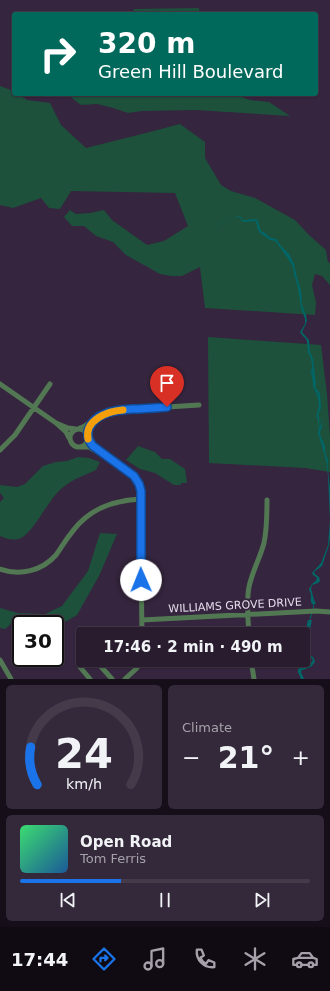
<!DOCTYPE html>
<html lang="en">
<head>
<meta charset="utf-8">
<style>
	body { margin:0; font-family:"DejaVu Sans",sans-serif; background:#34293a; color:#f1f3f6; height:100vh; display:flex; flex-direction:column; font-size:15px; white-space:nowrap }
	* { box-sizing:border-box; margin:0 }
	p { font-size:13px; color:#a5a1aa }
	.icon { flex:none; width:22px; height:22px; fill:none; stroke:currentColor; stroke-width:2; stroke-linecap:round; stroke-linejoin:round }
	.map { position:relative; height:679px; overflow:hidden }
	.sheet { display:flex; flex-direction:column; gap:6px; padding:6px; background:#160f19; flex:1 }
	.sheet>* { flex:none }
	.hud { position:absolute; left:12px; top:12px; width:306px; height:84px; border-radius:4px; box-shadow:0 1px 3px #0004,0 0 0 1px #443a4a; background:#00695c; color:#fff; overflow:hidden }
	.speed { position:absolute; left:12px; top:615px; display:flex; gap:8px; font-size:20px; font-weight:700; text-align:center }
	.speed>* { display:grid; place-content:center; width:52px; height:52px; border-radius:50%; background:#281c2e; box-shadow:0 1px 3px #0004,0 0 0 1px #443a4a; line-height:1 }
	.speed .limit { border:2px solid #111; border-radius:6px; background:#fff; color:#111 }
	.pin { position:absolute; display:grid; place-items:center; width:34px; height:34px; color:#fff; margin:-41px -17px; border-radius:50% 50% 50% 0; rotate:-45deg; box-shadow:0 0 4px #0007 }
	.pin .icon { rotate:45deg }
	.me { position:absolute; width:44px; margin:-22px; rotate:359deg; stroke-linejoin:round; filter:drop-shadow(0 0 3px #0008) }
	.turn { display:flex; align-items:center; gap:14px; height:84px; padding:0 20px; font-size:18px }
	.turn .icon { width:52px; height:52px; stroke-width:2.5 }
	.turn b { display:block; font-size:28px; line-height:34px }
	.big { font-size:30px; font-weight:600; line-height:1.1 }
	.sheet .tile { flex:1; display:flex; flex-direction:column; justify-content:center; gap:6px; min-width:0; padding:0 14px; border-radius:6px; background:#34293a }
	.sheet .dial { align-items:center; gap:0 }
	.dial svg { height:104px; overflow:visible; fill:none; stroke:#443a4a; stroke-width:7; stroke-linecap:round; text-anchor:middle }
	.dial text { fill:#f1f3f6; stroke:none }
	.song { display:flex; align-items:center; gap:12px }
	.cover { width:48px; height:48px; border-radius:6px; background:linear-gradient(135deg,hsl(140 70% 55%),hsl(210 70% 35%)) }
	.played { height:4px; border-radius:2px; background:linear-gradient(90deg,#1a73e8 35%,#443a4a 35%) }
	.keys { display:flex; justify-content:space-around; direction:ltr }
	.heat { display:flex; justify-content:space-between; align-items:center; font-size:22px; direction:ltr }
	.sheet .tiles { flex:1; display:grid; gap:6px; grid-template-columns:1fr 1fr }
	.tile:last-child { grid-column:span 2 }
	.trip { position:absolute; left:76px; top:627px; width:234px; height:40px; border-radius:4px; background:#281c2e; box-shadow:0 1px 3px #0004,0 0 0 1px #443a4a; font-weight:600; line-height:40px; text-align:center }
	.menu { display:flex; height:64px; justify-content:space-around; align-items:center; background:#100b12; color:#a5a1aa }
	.menu .icon { width:28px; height:28px }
	.menu .selected { color:#1a73e8 }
	.menu b { font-size:18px; color:#f1f3f6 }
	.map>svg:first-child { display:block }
</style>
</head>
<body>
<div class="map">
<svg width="330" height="679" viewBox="0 0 330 679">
	<rect width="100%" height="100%" fill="#35253e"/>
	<path fill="#1d513b" d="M199,8L200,14H133L134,9Z
		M0,86L11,90L14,92V94H18L27,100L50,103L61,125L86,148L138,135L180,124L205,142V158L221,185L231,191L255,198L295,220L309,235L326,250L328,262L330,263V285L322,276L315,274L312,285L316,302L315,315L205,308L200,267L182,276H171L160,274L126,255L113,242L96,236L84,226H72L64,217L70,210L76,214L90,213L104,210L112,220L147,245L164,241L188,226L175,193L71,191L60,209L49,208L41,198L13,208L0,205Z
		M67,94H233L250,100L269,102L290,116L195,110L142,111L128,113L113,108L97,104L81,105Z
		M208,337L321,345L327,394L330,436V472L305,468L209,463Z
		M138,446L155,452L162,459H170L185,469L187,483H181V485H174L155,473L140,469L126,460Z
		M78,457L89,458L100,462L96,470C81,477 69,480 57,493C46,505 33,532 21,538C14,541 6,539 0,536V502L4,498L0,493V485L17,487L25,484L43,466L56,462L67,461Z
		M100,533L117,534L99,576L77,615L55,628V624H21V628L17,624L12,623L5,629L0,628V608L18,613L45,614L62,606L88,571Z"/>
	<path fill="#006667" d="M239,216L241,217L243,220H245C261,219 256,217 261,231L265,233L269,237L276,239L281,246L289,254L294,264L297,278L301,290L302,305L306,315L307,320L306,324L302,332L309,340L310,352L313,359L316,384L315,387L320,393L321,408L317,417L318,418L321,419C325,425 320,428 320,434C321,439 324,442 325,447C326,452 324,453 328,459C327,468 329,478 330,487C330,504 330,521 330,538L329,545L322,566L314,572L315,574L319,577L320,581L318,583L312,585L311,589C313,594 313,599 316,604H312C310,600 311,599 311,595C311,593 309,591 309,589L312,584L317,580V578L313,575L312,573L321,563L328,545L330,520L328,476L326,460L318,433L322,422L321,420L316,418L317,413L319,407L318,394L313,387L312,365L311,359L308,352L307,342L306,339L302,335L300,332L305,324V319L301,308L298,288L296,281L293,267L287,257L275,241L270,240L260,233L258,230L256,221L244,222L242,221L240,217C230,217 220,224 211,228L230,219Z
		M308,620H312L309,634L304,643L306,653L313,657L315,661C313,667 308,669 302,670L301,672L304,679H301L298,672V669C304,666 310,666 313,660L311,658L303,654V638L305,633Z"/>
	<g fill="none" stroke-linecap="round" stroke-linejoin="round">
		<path stroke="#006667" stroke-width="1" d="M294,271L295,277
			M312,369L311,371L313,379
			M315,390L319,400
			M318,413L319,430
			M313,584L317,581V579
			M313,610L314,603
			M310,619L312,613"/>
		<path stroke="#527853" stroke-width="5" d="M0,384L56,423
			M102,415L108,412L119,410L199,405
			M80,428C88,426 92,418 102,415C95,421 89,425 88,435
			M70 438a9 9 0 1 1 18 0a9 9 0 1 1-18 0Z
			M69,438L66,432L56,423L68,428L76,429
			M82,447H89L105,456L93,446L88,438
			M0,450L15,435L50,384
			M105,456L134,476L137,480L140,489L142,634
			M0,569C20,576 42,571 56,555C65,542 72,529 84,519C100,505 120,500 141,499
			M142,620L316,611L330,612
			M249,634C248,619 246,603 249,587C252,572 260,558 264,543C267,529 267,514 267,500
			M83,658L80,662V667L90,679
			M0,660L11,679
			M95,660L112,679
			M251,660L254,679
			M125,679L137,668L141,660"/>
	</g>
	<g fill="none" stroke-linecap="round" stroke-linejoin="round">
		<defs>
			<path id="route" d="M141,580V491L139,484L134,476L93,446C88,440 86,433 90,426C93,421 99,416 105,414C113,410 123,410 132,409C144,409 155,408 167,407"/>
		</defs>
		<use href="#route" stroke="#114b97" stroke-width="10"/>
		<use href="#route" stroke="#1a73e8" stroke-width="7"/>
		<path stroke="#f59e0b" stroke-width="7" d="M88,439C84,420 108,411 123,410"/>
	</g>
	<g text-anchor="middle" stroke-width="4" stroke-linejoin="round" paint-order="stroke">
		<g font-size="11" fill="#e5dbeb" stroke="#35253e">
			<text transform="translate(235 605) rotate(-3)" y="4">WILLIAMS GROVE DRIVE</text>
		</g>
	</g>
</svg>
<div class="speed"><div class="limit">30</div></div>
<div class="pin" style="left:167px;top:407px;background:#d93025"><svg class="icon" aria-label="arrive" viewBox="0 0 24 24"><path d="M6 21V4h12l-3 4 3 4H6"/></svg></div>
<svg class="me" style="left:141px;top:580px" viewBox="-20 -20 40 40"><circle r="19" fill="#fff"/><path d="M0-13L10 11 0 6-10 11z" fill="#1a73e8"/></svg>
<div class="trip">17:46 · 2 min · 490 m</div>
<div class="hud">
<div class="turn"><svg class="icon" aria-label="right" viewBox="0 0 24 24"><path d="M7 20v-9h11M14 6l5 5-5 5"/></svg><div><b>320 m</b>Green Hill Boulevard</div></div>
</div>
</div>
<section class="sheet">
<div class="tiles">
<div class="tile dial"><svg viewBox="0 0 100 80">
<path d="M14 69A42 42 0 1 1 86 69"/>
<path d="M14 69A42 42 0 0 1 9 40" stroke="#1a73e8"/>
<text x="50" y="56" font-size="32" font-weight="700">24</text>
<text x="50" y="72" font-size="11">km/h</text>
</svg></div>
<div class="tile"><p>Climate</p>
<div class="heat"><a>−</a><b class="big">21°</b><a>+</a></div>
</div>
<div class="tile">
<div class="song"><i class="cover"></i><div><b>Open Road</b><p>Tom Ferris</p></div></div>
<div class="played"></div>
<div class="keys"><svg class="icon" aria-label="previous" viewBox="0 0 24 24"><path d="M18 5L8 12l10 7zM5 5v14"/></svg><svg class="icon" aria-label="pause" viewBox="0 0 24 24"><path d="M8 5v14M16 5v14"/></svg><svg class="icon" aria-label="next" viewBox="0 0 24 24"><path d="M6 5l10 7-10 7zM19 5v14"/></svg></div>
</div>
</div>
</section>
<nav class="menu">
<b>17:44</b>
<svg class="icon selected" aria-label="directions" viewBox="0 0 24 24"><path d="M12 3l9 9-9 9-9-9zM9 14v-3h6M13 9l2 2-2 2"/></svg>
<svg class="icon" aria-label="music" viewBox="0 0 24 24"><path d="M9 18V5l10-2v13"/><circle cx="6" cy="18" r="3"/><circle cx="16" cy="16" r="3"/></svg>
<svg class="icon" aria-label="phone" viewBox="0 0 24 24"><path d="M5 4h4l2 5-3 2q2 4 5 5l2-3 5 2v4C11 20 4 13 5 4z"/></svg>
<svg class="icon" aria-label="climate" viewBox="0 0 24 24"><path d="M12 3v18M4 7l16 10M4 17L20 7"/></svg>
<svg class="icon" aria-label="car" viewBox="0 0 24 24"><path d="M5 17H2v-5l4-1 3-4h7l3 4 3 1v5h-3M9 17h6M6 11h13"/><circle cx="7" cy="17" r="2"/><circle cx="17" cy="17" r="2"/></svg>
</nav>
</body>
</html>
